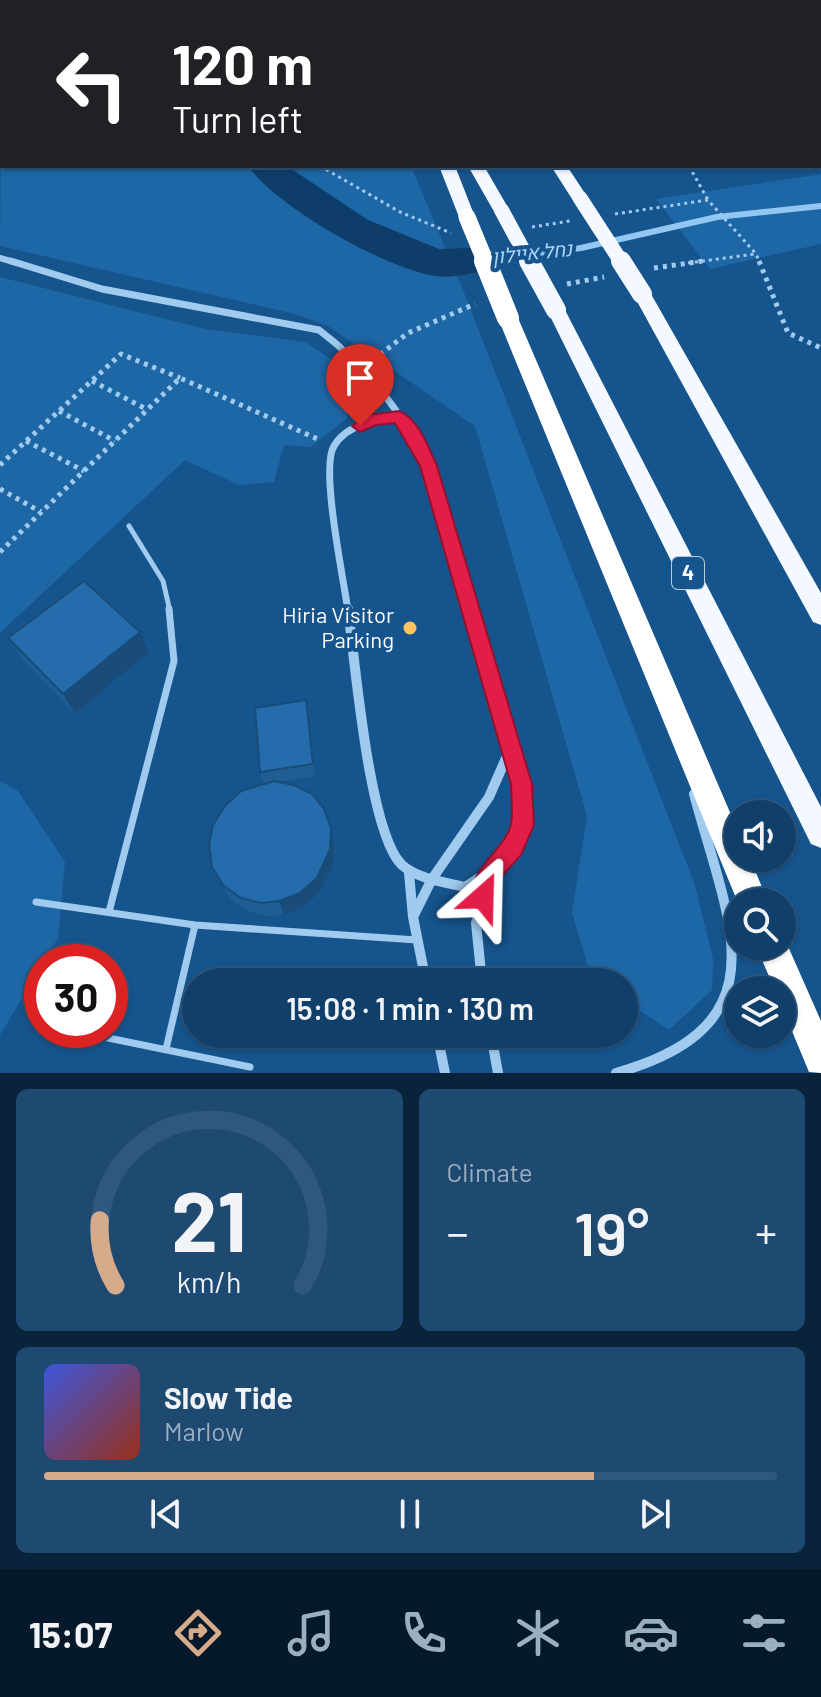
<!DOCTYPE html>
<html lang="en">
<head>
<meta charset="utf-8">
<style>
	body { margin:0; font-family:Barlow,Heebo,sans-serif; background:#1e4a72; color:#f1f3f6; height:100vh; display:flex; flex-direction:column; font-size:30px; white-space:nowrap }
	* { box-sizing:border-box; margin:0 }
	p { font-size:26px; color:#9cafc1 }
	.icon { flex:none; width:44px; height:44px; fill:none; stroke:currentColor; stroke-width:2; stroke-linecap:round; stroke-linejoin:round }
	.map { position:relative; height:1073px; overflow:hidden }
	.panel { display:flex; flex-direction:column; gap:16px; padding:16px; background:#09233a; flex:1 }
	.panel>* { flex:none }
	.top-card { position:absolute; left:0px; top:0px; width:822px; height:168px; box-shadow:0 2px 6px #0004,0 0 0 2px #30587e; background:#202124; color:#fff; overflow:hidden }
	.fabs { position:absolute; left:724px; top:800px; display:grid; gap:16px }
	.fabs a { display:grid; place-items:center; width:72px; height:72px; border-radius:50%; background:#103f6a; box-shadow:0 2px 6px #0004,0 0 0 2px #30587e; font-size:40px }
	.speed { position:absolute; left:24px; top:944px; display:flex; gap:16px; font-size:40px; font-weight:700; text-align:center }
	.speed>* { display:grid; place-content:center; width:104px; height:104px; border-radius:50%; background:#103f6a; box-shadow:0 2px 6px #0004,0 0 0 2px #30587e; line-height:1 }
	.speed .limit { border:12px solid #d22; background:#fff; color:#111 }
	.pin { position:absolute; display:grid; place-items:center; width:68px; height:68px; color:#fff; margin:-82px -34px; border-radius:50% 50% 50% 0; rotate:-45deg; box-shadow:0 0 8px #0007 }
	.pin .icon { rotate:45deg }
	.me { position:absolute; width:88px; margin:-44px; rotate:25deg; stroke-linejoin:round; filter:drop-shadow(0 0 6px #0008) }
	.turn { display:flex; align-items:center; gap:28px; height:168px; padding:0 40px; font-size:36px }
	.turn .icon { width:104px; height:104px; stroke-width:2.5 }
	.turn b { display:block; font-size:56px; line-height:68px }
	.big { font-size:60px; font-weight:600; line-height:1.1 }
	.panel .tile { flex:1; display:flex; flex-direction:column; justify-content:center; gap:12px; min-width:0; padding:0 28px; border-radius:12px; background:#1e4a72 }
	.panel .dial { align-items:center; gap:0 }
	.dial svg { height:208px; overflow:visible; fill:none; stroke:#30587e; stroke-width:7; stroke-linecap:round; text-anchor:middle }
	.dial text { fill:#f1f3f6; stroke:none }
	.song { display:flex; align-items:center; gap:24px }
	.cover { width:96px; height:96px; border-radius:12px; background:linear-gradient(135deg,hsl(230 70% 55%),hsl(10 70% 35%)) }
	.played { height:8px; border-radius:4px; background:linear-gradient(90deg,#d6ab8b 75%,#30587e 75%) }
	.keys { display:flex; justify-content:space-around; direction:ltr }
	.heat { display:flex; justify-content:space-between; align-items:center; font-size:44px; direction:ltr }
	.panel .tiles { flex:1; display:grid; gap:16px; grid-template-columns:1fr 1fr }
	.tile:last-child { grid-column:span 2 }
	.trip { position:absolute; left:182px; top:968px; width:456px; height:80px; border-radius:40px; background:#103f6a; box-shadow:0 2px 6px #0004,0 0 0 2px #30587e; font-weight:600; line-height:80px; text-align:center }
	.tab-bar { display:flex; height:128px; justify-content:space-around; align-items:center; background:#06192a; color:#9cafc1 }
	.tab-bar .icon { width:56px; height:56px }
	.tab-bar .on { color:#d6ab8b }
	.tab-bar b { font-size:36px; color:#f1f3f6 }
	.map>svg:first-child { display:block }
</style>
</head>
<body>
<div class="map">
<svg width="821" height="1073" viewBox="0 0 821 1073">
	<rect width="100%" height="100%" fill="#16548d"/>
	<path fill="#1e67a6" d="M2,40V166H411L465,295L695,885L713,959L712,990L669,1030L624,1000V982H605L588,966L572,913L587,816L475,426L328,326L295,314L0,246Z
		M821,174V244L710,269L656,199Z
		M0,277L205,329L305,342L334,361L346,387L347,418L311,447L284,445L274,482L239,485L185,460L0,633Z
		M0,781L18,791L65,862L58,938L0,1035Z"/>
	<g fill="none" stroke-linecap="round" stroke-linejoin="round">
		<path stroke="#93c7f2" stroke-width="6" d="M470,261L581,248L717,217L821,206"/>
		<path fill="#0e3d6a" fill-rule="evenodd" d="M0,60H2V80H0Z
			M248,166H287L368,220L439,249L470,248L485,252L491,261L485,270C468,275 447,279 430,275C380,265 277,207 248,166Z"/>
		<path stroke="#a0cbef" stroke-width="3" stroke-dasharray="3 4" stroke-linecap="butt" d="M320,166L400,212L451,233
			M689,166L708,200
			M615,214L708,200L756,254L760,263
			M532,227L570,221
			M688,263L755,254"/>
		<path stroke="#a0cbef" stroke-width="5" stroke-dasharray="4 5" stroke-linecap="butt" d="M759,261L788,333L821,348
			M654,268L703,261
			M567,284L604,277
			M373,360L408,333L475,304
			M92,381L148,410
			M59,411L115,441
			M26,441L84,471
			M0,465L121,354L180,378
			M0,489L41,512
			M0,552L180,378L320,440"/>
		<path stroke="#a0cbef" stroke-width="5" d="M129,526L163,581L170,611"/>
		<path stroke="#a0cbef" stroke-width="7" d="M36,902L195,925L417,940
			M109,912L174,661L169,609
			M79,1032L250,1067
			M166,1049L195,925"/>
		<path stroke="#a0cbef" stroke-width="6" d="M0,258L17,263"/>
		<path stroke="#a0cbef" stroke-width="7" d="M11,261L102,289L319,330C367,366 402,412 428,466L471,611
			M348,611C344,581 320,468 334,446C347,424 375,420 399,417"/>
		<path stroke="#a0cbef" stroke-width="10" d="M348,609C355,661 369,834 402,865C418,879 444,882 465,887C513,858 522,840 521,784L470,609
			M409,873L413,917L426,982
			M413,917L432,879L489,797L511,747
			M482,982L476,923L490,872
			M437,1034L445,1073
			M491,1034L498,1073
			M616,1073C786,1025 728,922 694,794"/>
		<path fill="#f4f9ff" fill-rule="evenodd" d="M374,0H388L390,2H376Z
			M441,0H455L456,2H442Z
			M439,166H455L475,217L473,221H461L459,217Z
			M468,166H484L510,211L508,215H496Z
			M551,166H567L588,198L586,202H574Z
			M642,288L651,294L821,593V625L813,622L633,294Z
			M556,304L565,310L821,807V848L811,844L547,310Z"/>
		<path fill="#fff" fill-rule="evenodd" d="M508,311L518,318L738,831V858H750L768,902L738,903L498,318Z
			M783,935L821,1021V1073L809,1072L782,1007V990H775L756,946H782Z"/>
		<path stroke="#f4f9ff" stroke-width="15" d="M580,198L622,263
			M502,211L530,263"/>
		<path stroke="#f4f9ff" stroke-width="20" d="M529,261L556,310
			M621,261L642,294"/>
		<path stroke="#fff" stroke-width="17" d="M467,217L486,263"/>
		<path stroke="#fff" stroke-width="22" d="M485,261L508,318"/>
	</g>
	<path fill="#1f5d93" d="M140,632L149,652L75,714L21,658L8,638Z
		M308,713L315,776L277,782L334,844L333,864L320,892L304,907L284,915L267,916L247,911L231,899L212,867L264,784L260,772Z"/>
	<path fill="#194c78" d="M140,632L149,652L75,714L63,694Z
		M306,700L308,713L315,776L313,764Z
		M331,828L334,844L333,864L320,892L304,907L284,915L279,901Z"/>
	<path fill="#246cab" stroke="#194c78" stroke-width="2" d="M84,581L140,632L63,694L8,638Z
		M306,700L313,764L260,772L255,708Z
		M274,781L294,785L312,794L324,809L331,828L330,849L317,878L300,893L279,901L261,903L241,898L223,885L212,867L209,845L213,825L225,806L241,791Z"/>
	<path fill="#e11d48" stroke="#92132f" stroke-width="2" d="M399,411C418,418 429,448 437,466L532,784L534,825L521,855L500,878L492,906L483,909L475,906C462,873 501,854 510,828C514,815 511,797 511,784L420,466L395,423L376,425L360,432L352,426L368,415Z"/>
	<circle fill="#ffc35f" stroke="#16548d" stroke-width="3" cx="410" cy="628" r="8"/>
	<g text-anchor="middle" stroke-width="8" stroke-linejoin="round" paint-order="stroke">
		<g font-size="20" font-style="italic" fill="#acd4f6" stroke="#16548d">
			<text transform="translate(532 253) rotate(-6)" y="7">נחל איילון</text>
		</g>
		<rect fill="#16548d" stroke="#b9ccdd" stroke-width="2" x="672" y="557" width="32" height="32" rx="6"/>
		<g font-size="20" font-weight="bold" fill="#fff">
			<text x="688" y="580">4</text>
		</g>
		<g font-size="22" fill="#fff" stroke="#16548d" text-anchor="end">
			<text x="394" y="623">Hiria Visitor<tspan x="394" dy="25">Parking</tspan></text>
		</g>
	</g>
</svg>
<div class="fabs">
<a><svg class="icon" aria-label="sound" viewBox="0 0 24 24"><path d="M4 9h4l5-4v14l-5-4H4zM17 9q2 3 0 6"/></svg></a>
<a><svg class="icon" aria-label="search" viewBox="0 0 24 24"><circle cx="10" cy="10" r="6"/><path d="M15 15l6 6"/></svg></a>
<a><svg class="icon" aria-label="layers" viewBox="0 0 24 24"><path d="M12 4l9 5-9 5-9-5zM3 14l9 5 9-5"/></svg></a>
</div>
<div class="speed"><div class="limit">30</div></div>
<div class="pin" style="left:360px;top:426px;background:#d93025"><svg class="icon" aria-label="arrive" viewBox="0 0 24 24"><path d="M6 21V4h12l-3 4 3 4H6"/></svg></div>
<svg class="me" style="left:483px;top:897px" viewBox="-20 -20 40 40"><path d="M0-17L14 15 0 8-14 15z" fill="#e11d48" stroke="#fff" stroke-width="4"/></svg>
<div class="trip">15:08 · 1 min · 130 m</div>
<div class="top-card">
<div class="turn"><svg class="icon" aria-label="left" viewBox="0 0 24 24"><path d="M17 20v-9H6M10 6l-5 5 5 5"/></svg><div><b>120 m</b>Turn left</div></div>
</div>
</div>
<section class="panel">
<div class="tiles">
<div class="tile dial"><svg viewBox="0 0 100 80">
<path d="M14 69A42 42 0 1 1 86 69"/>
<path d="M14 69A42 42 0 0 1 8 44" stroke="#d6ab8b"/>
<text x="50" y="56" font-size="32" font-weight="700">21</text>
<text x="50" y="72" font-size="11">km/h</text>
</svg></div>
<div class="tile"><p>Climate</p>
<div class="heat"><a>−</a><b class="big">19°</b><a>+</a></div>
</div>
<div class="tile">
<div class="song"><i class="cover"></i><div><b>Slow Tide</b><p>Marlow</p></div></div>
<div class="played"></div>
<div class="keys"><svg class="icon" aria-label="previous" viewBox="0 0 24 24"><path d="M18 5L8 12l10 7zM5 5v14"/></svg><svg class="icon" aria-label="pause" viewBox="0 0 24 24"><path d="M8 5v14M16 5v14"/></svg><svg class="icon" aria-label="next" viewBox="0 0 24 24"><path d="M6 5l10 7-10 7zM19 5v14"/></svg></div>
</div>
</div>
</section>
<nav class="tab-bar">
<b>15:07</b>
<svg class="icon on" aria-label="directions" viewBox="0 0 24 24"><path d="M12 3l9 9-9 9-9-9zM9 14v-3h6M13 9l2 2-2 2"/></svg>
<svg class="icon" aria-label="music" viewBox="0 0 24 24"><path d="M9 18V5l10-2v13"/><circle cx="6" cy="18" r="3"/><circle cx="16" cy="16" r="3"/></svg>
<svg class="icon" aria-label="phone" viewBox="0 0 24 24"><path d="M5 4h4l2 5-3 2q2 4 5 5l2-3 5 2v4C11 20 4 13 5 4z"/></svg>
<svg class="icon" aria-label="climate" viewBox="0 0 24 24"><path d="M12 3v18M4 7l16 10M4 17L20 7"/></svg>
<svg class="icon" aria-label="car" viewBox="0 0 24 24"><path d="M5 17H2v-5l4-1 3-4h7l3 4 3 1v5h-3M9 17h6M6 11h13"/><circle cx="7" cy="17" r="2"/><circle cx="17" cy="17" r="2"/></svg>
<svg class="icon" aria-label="filters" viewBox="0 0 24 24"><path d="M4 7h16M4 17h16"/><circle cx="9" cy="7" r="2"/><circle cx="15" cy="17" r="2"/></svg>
</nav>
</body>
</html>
